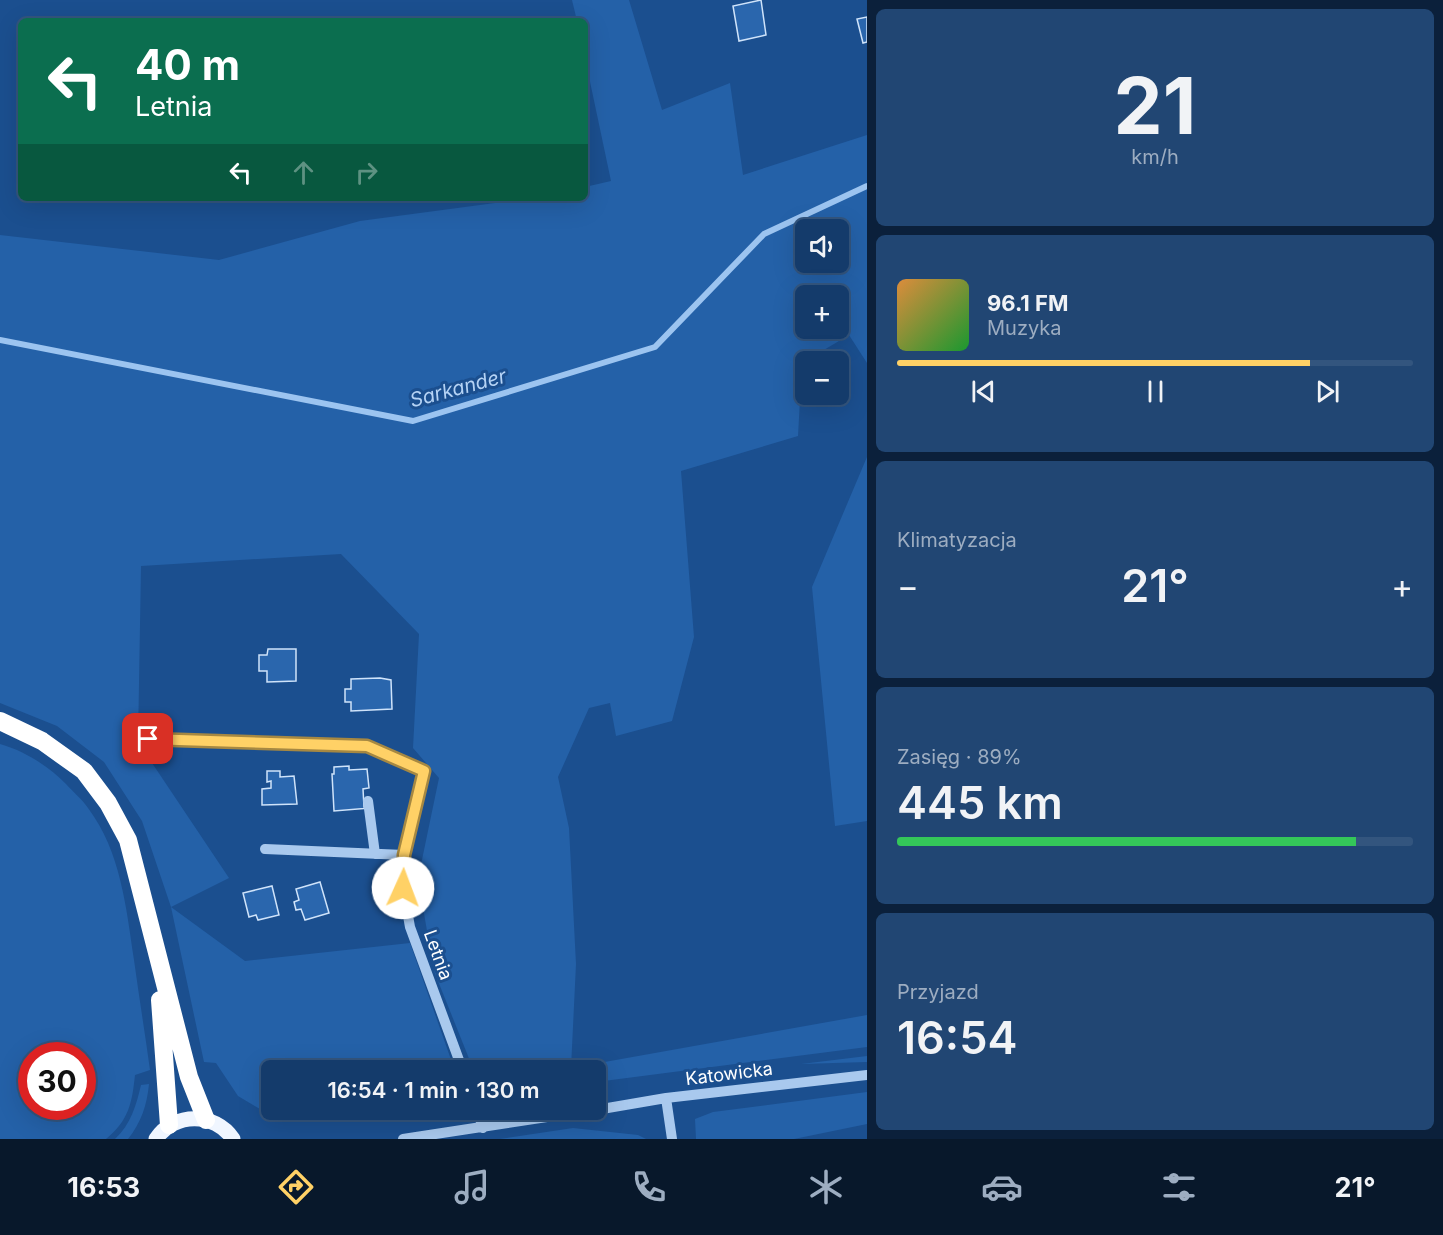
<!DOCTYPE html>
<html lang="pl">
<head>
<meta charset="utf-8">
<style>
	body { margin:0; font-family:Inter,sans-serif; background:#214673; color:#f1f3f6; height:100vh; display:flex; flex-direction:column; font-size:22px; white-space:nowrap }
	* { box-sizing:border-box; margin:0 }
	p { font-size:20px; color:#9dadc1 }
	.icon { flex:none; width:33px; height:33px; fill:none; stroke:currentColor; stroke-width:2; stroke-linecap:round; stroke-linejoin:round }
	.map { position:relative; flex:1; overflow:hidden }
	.panel { display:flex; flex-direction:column; gap:9px; padding:9px; background:#0b203b; width:576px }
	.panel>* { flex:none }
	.guide { position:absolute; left:18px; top:18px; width:570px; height:183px; border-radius:9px; box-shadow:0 6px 24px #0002,0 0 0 2px #33557e; background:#0b6e4f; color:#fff; overflow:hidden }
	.fabs { position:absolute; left:795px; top:219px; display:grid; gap:12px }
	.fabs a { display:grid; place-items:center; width:54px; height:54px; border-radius:9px; background:#143b6b; box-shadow:0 6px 24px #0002,0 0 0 2px #33557e; font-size:30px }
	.speed { position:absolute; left:18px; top:1042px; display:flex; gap:12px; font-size:30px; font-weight:700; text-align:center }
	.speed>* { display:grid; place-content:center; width:78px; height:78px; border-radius:50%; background:#143b6b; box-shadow:0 6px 24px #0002,0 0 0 2px #33557e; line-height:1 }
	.speed .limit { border:9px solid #d22; background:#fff; color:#111 }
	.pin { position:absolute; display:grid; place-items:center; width:51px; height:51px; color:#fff; margin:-26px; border-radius:12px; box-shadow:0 3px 9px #0006 }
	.me { position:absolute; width:66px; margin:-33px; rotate:2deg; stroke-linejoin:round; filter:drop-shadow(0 0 4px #0008) }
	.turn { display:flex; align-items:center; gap:21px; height:126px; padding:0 18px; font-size:27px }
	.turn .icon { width:78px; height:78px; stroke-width:2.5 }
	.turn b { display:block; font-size:42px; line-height:51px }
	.lanes { display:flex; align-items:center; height:57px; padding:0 18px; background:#0003; justify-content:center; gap:30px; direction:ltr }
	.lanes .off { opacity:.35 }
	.big { font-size:45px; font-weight:600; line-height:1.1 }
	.panel .tile { flex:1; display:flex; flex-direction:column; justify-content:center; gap:9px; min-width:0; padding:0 21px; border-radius:9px; background:#214673 }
	.panel .dial { align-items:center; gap:0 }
	.dial b { font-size:78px; line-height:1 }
	.song { display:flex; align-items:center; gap:18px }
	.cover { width:72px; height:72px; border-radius:9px; background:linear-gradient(135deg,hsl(30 70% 55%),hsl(130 70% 35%)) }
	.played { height:6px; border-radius:3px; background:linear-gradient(90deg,#ffd166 80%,#33557e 80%) }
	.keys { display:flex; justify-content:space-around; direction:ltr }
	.heat { display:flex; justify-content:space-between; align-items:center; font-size:33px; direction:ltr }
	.charge { height:9px; border-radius:4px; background:linear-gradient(90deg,#34c759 89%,#33557e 0) }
	.trip { position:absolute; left:261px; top:1060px; width:345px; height:60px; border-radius:9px; background:#143b6b; box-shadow:0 6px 24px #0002,0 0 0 2px #33557e; font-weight:600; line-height:60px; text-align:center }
	.tabs { display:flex; height:96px; justify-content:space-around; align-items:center; background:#08182b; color:#9dadc1 }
	.tabs .icon { width:42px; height:42px }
	.tabs .current { color:#ffd166 }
	.tabs b { font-size:27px; color:#f1f3f6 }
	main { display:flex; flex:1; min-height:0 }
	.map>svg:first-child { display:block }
</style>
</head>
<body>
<main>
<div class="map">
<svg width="867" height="1139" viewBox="0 0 867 1139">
	<rect width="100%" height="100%" fill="#1b4f8f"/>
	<path fill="#2461a8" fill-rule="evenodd" d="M572,0H629L662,110L730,83L743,175L867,135V363L849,335L802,363L798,436L681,471L694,637L672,721L616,736L610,703L589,708L558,777L569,828L576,964L571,1068L867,1015V1047L596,1082V1071H474L434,971L418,879L439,778L413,748L419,634L341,554L141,566L138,742L229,878L171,907L245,961L410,943L455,1071H272V1110H365L301,1118L270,1115L238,1096L216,1063L204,1062L171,907L142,821L104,762L57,726L0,703V235L219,260L360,221L532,198H585V187L611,181L585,58V21H577ZM806,230H838V262H806ZM806,296H838V328H806Z
		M867,457V821L835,826L812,587Z
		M0,744C25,751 48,766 66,784C73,792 82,799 88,808C121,852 126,907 134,960C139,997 145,1033 150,1070L135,1075C132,1103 129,1120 106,1139H0ZM32,1056H82V1107H32Z
		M867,1056V1062L801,1064Z
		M149,1084C147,1105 141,1123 128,1139H115C131,1124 136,1106 141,1085Z
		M867,1092V1124L794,1139H696L695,1119L713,1112Z
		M573,1128L638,1135L646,1139H500Z"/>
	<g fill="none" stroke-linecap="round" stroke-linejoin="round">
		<path stroke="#9cc4f0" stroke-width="6" d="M0,340L413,421L655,347L764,234L867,186"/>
	</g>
	<path fill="#2a66ad" stroke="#cfe3fa" stroke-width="1.5" d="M761,0L766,35L739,41L733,6Z
		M867,17V42L863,43L857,19Z
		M268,649H296V681L267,682V671H259V655H267Z
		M380,678L391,680L392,709L351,711V702H345V689H351V679Z
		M349,766V770L367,769L369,788L363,789L364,807L370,808L334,811L332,774H334V767Z
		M267,771H280V777L294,776L297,804L262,805V789L271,788V781L267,782Z
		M320,882L329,913L305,920L301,909L296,910L294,902L299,900L296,889Z
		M272,886L279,915L258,920L256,915L249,917L243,893Z"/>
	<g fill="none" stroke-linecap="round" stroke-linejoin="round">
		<path stroke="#a9c9ee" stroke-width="10" d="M148,739L367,746L424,771L404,855L403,888L410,927L463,1071
			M368,801L375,854
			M265,849L404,855
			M666,1098L672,1139
			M477,1110L483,1128
			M596,1110L666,1098L867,1075
			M403,1139L593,1110"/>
		<path stroke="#f0f6ff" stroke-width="15" d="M156,1139C174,1112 215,1112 233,1139"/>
		<path stroke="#fff" stroke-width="18" d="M0,721L42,741L84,771L108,803L128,840L189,1077L206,1120
			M160,1000L169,1125"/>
	</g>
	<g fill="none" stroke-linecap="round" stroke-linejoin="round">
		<defs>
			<path id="route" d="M148,739L367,746L424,771L404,855L403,888"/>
		</defs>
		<use href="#route" stroke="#a68842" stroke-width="15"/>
		<use href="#route" stroke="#ffd166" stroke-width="10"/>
	</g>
	<g text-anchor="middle" stroke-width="6" stroke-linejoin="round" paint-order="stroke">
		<g font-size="18" fill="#fff" stroke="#1b4f8f">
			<text transform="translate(438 955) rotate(70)" y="6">Letnia</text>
			<text transform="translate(729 1074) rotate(-7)" y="6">Katowicka</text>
		</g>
		<g font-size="20" font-style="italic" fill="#b5d3f5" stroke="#1b4f8f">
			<text transform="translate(458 388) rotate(-15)" y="7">Sarkander</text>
		</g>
	</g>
</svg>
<div class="fabs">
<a><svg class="icon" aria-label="sound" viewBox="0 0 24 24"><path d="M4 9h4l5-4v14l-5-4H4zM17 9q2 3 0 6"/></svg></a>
<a>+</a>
<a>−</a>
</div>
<div class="speed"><div class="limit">30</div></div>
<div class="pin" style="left:148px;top:739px;background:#d93025"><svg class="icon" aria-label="arrive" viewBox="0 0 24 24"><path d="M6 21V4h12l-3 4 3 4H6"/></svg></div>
<svg class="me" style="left:403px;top:888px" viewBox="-20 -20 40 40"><circle r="19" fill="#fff"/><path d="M0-13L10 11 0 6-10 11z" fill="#ffd166"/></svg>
<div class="trip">16:54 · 1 min · 130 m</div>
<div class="guide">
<div class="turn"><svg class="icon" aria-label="left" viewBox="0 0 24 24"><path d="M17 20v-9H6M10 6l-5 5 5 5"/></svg><div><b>40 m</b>Letnia</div></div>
<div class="lanes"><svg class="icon" aria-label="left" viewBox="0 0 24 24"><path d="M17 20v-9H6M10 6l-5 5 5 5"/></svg><svg class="icon off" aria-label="ahead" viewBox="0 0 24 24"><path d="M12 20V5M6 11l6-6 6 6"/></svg><svg class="icon off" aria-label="right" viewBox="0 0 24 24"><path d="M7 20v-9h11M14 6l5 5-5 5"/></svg></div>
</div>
</div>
<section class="panel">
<div class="tile dial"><b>21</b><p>km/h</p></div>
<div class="tile">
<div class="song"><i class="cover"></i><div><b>96.1 FM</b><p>Muzyka</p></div></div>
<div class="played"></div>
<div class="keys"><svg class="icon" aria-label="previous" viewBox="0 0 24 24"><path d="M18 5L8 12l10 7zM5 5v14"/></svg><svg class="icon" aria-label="pause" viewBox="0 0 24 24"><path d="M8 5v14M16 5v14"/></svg><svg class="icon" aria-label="next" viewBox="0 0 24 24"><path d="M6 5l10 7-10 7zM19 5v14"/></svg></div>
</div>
<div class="tile"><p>Klimatyzacja</p>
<div class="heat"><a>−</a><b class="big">21°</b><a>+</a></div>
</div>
<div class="tile"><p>Zasięg · 89%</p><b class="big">445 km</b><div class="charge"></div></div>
<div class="tile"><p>Przyjazd</p><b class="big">16:54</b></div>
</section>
</main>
<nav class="tabs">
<b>16:53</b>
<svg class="icon current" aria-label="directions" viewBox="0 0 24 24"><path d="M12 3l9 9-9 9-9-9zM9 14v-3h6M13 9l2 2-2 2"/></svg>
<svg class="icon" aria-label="music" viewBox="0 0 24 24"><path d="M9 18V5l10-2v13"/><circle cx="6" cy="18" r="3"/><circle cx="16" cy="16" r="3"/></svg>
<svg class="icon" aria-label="phone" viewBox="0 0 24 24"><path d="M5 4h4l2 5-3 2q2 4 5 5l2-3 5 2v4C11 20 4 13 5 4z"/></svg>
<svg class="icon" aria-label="climate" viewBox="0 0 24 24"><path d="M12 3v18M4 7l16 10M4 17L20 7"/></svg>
<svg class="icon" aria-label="car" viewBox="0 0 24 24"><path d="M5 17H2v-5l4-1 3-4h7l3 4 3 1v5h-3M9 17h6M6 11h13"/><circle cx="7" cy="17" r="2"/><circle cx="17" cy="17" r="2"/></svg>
<svg class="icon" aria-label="filters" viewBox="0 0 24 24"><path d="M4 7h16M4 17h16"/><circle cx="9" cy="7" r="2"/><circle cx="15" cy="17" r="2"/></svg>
<b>21°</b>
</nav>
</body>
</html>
